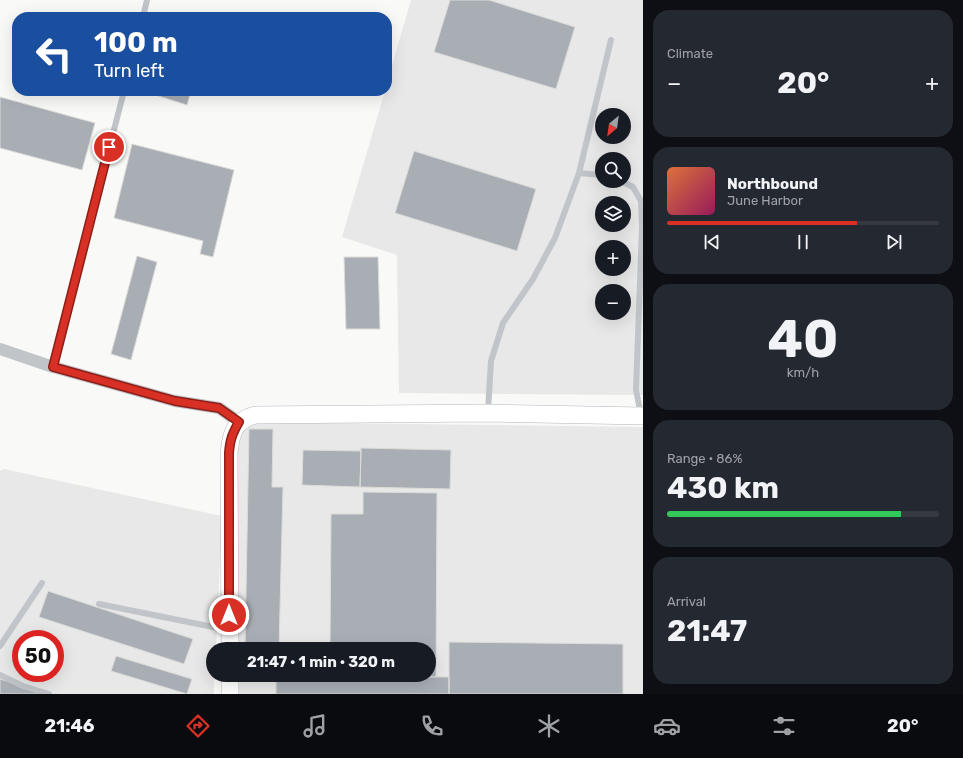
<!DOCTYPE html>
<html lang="en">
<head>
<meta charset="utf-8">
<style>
	body { margin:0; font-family:Rubik,sans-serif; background:#242831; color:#f1f3f6; height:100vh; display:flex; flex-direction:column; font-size:15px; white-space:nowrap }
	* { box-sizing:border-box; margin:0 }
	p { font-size:13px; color:#9ea1a6 }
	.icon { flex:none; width:22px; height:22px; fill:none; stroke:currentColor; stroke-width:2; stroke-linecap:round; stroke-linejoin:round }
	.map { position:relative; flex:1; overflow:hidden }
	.panel { display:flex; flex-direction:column; gap:10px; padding:10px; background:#0d0f14; width:320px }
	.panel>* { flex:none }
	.hud { position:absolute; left:12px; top:12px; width:380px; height:84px; border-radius:16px; box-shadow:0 4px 16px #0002; background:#1a4fa0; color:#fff; overflow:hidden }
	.needle { width:26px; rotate:209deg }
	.controls { position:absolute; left:595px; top:108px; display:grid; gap:8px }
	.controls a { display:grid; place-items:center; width:36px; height:36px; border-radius:50%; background:#171b24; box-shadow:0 4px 16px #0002; font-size:20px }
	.speed { position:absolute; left:12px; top:630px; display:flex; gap:8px; font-size:20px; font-weight:700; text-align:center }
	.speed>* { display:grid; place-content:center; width:52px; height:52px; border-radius:50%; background:#171b24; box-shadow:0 4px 16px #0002; line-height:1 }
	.speed .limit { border:6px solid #d22; background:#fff; color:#111 }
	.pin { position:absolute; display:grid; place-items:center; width:34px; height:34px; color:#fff; margin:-17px; border:2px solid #fff; border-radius:50%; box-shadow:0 1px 4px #0007 }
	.me { position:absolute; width:44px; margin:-22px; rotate:0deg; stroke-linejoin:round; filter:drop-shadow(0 0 3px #0008) }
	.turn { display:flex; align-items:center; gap:14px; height:84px; padding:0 16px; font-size:18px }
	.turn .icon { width:52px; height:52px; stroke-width:2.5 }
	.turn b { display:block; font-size:28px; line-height:34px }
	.big { font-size:30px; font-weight:700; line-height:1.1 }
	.panel .widget { flex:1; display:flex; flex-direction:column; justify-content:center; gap:6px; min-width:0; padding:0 14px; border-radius:16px; background:#242831 }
	.panel .dial { align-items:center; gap:0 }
	.dial b { font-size:52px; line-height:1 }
	.song { display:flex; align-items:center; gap:12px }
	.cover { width:48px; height:48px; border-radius:6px; background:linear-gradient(135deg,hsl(20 70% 55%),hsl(330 70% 35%)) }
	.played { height:4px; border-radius:2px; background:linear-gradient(90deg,#d93025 70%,#363941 70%) }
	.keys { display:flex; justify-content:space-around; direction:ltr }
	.heat { display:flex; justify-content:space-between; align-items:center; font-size:22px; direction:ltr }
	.charge { height:6px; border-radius:3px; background:linear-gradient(90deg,#34c759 86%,#363941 0) }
	.trip { position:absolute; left:206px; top:642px; width:230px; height:40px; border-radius:20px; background:#171b24; box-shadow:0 4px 16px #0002; font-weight:700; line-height:40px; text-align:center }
	.dock { display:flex; height:64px; justify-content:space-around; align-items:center; background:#090b0e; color:#9ea1a6 }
	.dock .icon { width:28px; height:28px }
	.dock .active { color:#d93025 }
	.dock b { font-size:18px; color:#f1f3f6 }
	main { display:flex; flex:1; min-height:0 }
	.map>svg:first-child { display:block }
</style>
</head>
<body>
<main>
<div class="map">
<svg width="643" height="694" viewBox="0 0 643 694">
	<rect width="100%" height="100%" fill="#f9f9f7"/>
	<path fill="#e7e8e7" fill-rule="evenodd" d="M411,0H643V395L399,393L397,255L342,237L385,91H387V83ZM602,115H624V137H602ZM602,159H624V181H602ZM602,203H624V225H602ZM602,247H624V269H602ZM602,291H624V313H602Z
		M247,422L643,427V694H237L236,675H429V649H236L233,445Z
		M4,469L222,516L216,649H213V675H214V694H0V471ZM21,639H55V673H21Z"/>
	<path fill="#a9aeb5" stroke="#dbdbd9" d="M450,0H489L575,27L556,89L434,52Z
		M143,91H191L187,105Z
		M0,97L95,123L82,170L0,148Z
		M132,144L234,170L213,257L200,254L203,241L114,218Z
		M414,151L536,189L517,251L395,213Z
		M137,256L157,262L131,360L111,354Z
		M344,257H378L380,329H346Z
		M249,429H273L272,487H283L279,649H245Z
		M361,448L451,450L450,489L360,487Z
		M303,450L361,451L360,487L302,485Z
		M363,492L437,493L436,677H363V675H429V649H330L331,514H363Z
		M48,591L193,639L184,664L39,617Z
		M449,642L623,644V694H449Z
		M116,656L192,679L187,694L111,671Z
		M276,676L449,677V694H276Z
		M0,679L48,694H0Z"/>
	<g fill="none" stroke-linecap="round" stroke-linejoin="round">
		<defs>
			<path id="secondary" d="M230,649L229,453C231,433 234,421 255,415L488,413L643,416
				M230,675V694"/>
		</defs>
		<use href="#secondary" stroke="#b4b7bd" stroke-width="18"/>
		<path stroke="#c1c4c8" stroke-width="6" d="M143,17L147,0
			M579,173L602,175
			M621,181L633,187L641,201L642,227L636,390L641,415
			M53,367L124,91
			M488,411L491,361L503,323L533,279L555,238L579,173L611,40
			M99,604L228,630
			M0,646L42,583
			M0,675L23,686L49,694"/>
		<path stroke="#c1c4c8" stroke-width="12" d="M0,349L53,367L175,401L219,408L239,422"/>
		<use href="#secondary" stroke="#fff" stroke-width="17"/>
	</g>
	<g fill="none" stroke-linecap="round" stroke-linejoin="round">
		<defs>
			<path id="route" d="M109,147L53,367L175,401L219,408L239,422C232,434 230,440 229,453V615"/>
		</defs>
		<use href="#route" stroke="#8d1f18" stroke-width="10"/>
		<use href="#route" stroke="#d93025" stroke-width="7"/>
	</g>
</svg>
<div class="controls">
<a><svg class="needle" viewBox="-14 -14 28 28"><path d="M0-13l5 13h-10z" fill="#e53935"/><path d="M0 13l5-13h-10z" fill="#9ea1a6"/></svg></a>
<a><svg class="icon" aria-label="search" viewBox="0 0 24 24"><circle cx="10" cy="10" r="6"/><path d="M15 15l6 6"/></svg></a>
<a><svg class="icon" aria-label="layers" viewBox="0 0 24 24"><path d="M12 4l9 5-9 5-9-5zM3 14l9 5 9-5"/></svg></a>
<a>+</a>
<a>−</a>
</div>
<div class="speed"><div class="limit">50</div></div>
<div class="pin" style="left:109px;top:147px;background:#d93025"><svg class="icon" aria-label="arrive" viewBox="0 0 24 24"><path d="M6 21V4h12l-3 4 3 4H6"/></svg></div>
<svg class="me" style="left:229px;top:615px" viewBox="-20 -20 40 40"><circle r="17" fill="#d93025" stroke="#fff" stroke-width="3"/><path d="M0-11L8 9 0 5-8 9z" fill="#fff"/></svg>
<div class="trip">21:47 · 1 min · 320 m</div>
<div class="hud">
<div class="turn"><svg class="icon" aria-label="left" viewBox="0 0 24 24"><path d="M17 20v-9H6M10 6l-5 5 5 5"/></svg><div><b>100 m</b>Turn left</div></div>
</div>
</div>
<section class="panel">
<div class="widget"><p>Climate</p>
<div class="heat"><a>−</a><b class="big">20°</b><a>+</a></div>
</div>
<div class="widget">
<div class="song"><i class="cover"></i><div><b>Northbound</b><p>June Harbor</p></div></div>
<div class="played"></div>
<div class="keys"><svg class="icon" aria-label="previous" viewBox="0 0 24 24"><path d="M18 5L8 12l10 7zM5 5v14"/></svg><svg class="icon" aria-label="pause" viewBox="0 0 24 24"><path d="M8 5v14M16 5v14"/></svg><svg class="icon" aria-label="next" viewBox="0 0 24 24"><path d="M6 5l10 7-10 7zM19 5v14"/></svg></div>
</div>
<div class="widget dial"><b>40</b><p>km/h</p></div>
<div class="widget"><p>Range · 86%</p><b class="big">430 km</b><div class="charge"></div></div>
<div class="widget"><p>Arrival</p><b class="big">21:47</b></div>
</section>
</main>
<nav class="dock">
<b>21:46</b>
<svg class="icon active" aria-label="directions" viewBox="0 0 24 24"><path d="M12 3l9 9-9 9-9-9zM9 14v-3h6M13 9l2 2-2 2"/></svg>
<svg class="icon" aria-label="music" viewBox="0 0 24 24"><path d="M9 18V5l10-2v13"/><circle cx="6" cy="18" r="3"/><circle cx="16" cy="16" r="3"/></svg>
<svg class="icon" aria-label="phone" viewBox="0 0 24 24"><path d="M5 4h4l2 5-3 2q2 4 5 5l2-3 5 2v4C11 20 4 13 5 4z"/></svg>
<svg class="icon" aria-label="climate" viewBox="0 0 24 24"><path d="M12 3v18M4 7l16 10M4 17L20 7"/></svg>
<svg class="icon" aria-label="car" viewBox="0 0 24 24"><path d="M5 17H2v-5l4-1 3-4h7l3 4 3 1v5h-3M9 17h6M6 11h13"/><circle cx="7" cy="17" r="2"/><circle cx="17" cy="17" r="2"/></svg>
<svg class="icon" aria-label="filters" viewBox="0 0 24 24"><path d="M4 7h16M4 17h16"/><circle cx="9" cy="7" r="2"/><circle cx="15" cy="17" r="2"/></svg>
<b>20°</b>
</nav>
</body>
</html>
